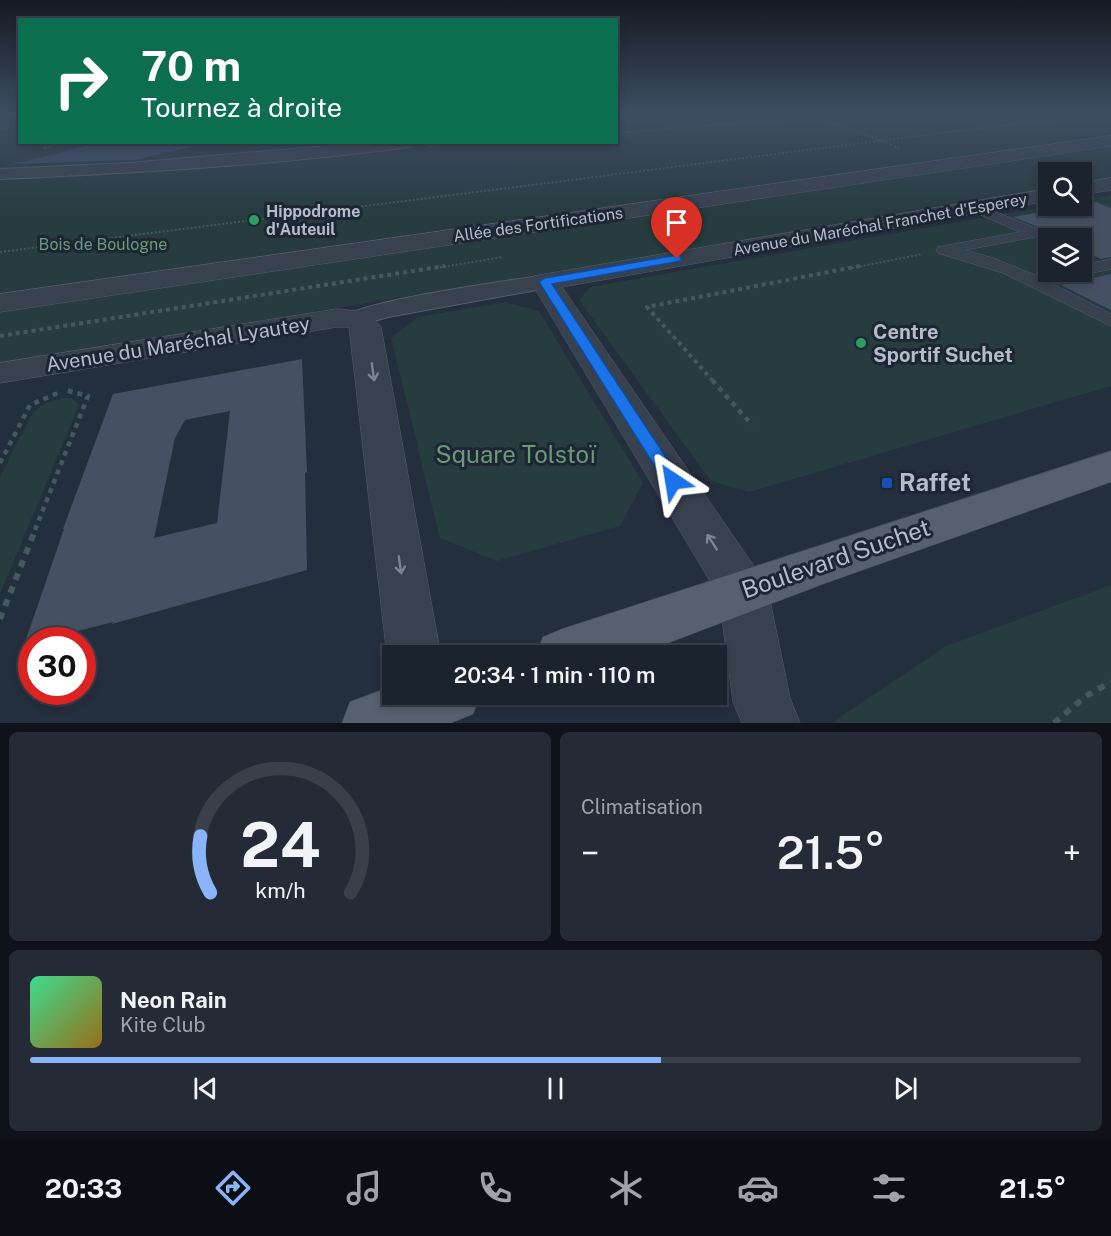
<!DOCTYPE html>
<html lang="fr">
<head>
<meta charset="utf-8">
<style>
	body { margin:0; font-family:"Public Sans",sans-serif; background:#242b36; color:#f1f3f6; height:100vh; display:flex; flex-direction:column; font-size:22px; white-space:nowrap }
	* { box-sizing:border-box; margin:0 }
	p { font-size:20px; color:#a0a4aa }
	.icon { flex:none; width:33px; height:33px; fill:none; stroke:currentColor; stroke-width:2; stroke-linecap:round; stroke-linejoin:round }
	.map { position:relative; height:723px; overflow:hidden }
	.details { display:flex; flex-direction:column; gap:9px; padding:9px; background:#0f1319; flex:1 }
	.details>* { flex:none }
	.hud { position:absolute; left:18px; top:18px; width:600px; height:126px; border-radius:0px; box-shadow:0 3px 9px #0003,0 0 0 2px #39404a; background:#0b6e4f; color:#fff; overflow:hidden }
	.controls { position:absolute; left:1038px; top:162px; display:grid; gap:12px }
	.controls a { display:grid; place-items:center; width:54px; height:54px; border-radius:0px; background:#1b232e; box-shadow:0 3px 9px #0003,0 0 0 2px #39404a; font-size:30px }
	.speed { position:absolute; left:18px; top:627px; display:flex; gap:12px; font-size:30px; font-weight:700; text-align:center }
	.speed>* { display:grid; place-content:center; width:78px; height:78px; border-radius:50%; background:#1b232e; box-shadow:0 3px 9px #0003,0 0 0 2px #39404a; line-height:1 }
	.speed .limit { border:9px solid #d22; background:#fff; color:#111 }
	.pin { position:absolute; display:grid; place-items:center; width:51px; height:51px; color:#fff; margin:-62px -26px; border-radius:50% 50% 50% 0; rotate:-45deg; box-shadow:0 0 6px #0007 }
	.pin .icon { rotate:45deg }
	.me { position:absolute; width:66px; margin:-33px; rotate:327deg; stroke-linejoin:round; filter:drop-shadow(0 0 4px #0008) }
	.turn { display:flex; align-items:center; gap:21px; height:126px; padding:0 24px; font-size:27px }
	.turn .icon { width:78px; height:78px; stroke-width:2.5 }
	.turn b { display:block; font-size:42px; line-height:51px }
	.big { font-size:45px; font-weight:600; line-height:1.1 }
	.details .widget { flex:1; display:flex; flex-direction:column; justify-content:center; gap:9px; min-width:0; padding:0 21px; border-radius:9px; background:#242b36 }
	.details .dial { align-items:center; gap:0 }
	.dial svg { height:156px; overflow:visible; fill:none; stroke:#39404a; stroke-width:7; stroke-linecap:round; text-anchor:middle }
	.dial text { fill:#f1f3f6; stroke:none }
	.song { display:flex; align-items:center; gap:18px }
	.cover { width:72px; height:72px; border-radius:9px; background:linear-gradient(135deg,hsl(150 70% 55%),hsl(40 70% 35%)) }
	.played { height:6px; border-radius:3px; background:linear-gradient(90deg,#8ab4f8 60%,#39404a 60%) }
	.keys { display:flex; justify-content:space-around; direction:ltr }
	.heat { display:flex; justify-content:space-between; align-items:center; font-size:33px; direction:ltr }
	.details .tiles { flex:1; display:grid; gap:9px; grid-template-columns:1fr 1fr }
	.widget:last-child { grid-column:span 2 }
	.trip { position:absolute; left:382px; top:645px; width:345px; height:60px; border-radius:0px; background:#1b232e; box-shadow:0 3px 9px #0003,0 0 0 2px #39404a; font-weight:600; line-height:60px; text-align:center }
	.tabs { display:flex; height:96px; justify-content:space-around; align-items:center; background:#0b0e12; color:#a0a4aa }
	.tabs .icon { width:42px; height:42px }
	.tabs .on { color:#8ab4f8 }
	.tabs b { font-size:27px; color:#f1f3f6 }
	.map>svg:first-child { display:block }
</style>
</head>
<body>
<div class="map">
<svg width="1111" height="723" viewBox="0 0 1111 723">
	<rect width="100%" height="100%" fill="#242f3e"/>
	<path fill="#263c3f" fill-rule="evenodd" d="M0,114H19L20,142H616L617,114H1111V180L1082,185V172H1048V190L0,364Z
		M1111,195V386L749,492L711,481L579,300L590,287L1049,206H1082V200ZM1048,238H1082V272H1048Z
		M505,302L539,311L643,483L620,526L497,561L440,538L391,338L418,317Z
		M64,398H72L79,405L0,594V477L33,412L46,403Z
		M1111,585V723H835L841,716L946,646Z"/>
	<path fill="#394c67" d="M99,143V142L208,143L134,160L13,164Z"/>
	<path fill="#455162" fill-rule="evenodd" d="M1096,202L1111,208V257L1101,259L1082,250V238H1055L1044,234L1041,228L1013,217Z
		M1111,274V310L1061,285Z
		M302,359L307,472L305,473L307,570L112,624L113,622L42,640H32V643L24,645L64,529H63L113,394ZM230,411L217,523L154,538L175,438L185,420Z"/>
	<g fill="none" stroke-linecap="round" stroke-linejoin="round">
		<defs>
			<path id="service" d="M974,203L1040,230L1042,233L1035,237L965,250L993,258L1035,275L1054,272H1082V265L1111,259V269L1049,282L1111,314V326L1003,273L938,253L936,250L938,247L1020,232L969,210L967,207L969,204Z"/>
			<path id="pedestrian" d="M373,142H417L410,147C274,165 137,173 0,179V169L130,163Z
				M545,275L553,277L557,282L553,287L388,317L357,326L348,323L344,318C356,301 515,280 545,275Z"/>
			<path id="minor" d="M1111,136V146L0,312V294Z
				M1111,178V190L1082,195V183Z
				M1048,189V201L562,287L760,575L768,591L790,698L800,723H742L733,702L719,596L531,282L535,276L545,274Z
				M337,309L368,312L381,327L441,656H393V670L387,656L349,327H337L0,383V363Z"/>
			<path id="primary" d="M1111,451V482L823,584L634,656H535L543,637L562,629Z
				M393,686V694H481L473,714L451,723H342L350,702Z"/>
		</defs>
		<use href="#service" stroke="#565f6c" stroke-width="1"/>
		<use href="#pedestrian" stroke="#565f6c" stroke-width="2"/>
		<use href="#minor" stroke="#565f6c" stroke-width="1"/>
		<use href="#primary" stroke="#414a57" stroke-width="1"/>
		<path stroke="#44595c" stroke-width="2" stroke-dasharray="2 2" stroke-linecap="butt" d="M812,114L899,148
			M616,118L743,114
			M0,129L20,124
			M616,133L797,118L808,114
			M430,146L497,142
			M44,148L67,142
			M0,252L1054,119
			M436,268L503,257
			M852,268L923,254"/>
		<path stroke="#44595c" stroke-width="4" stroke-dasharray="4 4" stroke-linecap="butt" d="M0,336L445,266
			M713,381L647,307L860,266"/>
		<path stroke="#44595c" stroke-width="4.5" stroke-dasharray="5 5" stroke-linecap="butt" d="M712,380L752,425
			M0,463L30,405L58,393
			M35,530L88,396L65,390"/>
		<path stroke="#44595c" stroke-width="6" stroke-dasharray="7 7" stroke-linecap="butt" d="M0,619L36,528
			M1054,723L1086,696L1111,682"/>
		<use href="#service" fill="#38414e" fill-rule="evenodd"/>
		<use href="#pedestrian" fill="#38414e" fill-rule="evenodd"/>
		<use href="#minor" fill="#38414e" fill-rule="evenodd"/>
		<use href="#primary" fill="#56606e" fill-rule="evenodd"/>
	</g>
	<defs><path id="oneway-shaft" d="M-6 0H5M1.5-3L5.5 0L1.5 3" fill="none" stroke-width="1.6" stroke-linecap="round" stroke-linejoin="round" transform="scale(1.5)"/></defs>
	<g stroke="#7c8592">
		<use href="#oneway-shaft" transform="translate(373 372) rotate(82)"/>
		<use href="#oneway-shaft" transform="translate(712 542) rotate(-123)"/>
		<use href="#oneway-shaft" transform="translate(400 565) rotate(82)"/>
	</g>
	<linearGradient id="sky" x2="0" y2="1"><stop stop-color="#141a22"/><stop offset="0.53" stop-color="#3f4d63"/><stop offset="1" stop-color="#3f4d63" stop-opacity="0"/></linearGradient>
	<rect width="1111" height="215" fill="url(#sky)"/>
	<path fill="#1a73e8" stroke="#114b97" stroke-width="1.5" d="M677,255L681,256V261L552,284L679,477L682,481L679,486L673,488L667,486L539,282L545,278Z"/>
	<g fill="#2e9e5b" stroke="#1d2633" stroke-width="2">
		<circle cx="254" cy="220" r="6"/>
		<circle cx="861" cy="343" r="6"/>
	</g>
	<rect fill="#1a4fb4" stroke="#1d2633" stroke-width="2" x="881" y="477" width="12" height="12" rx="3"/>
	<g text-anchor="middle" stroke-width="6" stroke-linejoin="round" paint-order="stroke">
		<g font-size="16" font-weight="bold" fill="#b4bcc9" stroke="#1d2633" text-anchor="start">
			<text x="266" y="217">Hippodrome<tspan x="266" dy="18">d'Auteuil</tspan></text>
		</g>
		<g font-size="16" fill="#b4bcc9" stroke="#1d2633">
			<text transform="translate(538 224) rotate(-8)" y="6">Allée des Fortifications</text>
			<text transform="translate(880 224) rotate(-10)" y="6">Avenue du Maréchal Franchet d'Esperey</text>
		</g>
		<g font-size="16" fill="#6b9a76" stroke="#1d2633">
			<text x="103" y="250">Bois de Boulogne</text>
		</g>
		<g font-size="20" font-weight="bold" fill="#b4bcc9" stroke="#1d2633" text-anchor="start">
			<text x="873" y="339">Centre<tspan x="873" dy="23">Sportif Suchet</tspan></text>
		</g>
		<g font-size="20" fill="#b4bcc9" stroke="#1d2633">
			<text transform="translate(178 344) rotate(-9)" y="7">Avenue du Maréchal Lyautey</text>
		</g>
		<g font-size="24" fill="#6b9a76" stroke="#1d2633">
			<text x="516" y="463">Square Tolstoï</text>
		</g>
		<g font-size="24" font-weight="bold" fill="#b4bcc9" stroke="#1d2633" text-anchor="start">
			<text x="899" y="491">Raffet</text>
		</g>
		<g font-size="24" fill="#b4bcc9" stroke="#1d2633">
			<text transform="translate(836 559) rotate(-19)" y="8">Boulevard Suchet</text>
		</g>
	</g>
</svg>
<div class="controls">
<a><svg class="icon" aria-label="search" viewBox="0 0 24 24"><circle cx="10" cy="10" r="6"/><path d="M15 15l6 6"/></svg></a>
<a><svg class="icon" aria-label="layers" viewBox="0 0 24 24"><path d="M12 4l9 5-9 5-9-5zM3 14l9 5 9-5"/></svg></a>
</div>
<div class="speed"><div class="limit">30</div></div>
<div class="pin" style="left:677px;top:259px;background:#d93025"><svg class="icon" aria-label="arrive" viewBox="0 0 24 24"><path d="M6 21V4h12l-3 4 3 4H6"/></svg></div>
<svg class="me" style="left:673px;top:481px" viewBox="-20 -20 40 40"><path d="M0-17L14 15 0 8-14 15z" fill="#1a73e8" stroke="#fff" stroke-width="4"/></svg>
<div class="trip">20:34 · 1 min · 110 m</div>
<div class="hud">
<div class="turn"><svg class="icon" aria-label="right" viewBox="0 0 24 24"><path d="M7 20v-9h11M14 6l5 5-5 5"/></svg><div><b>70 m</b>Tournez à droite</div></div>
</div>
</div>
<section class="details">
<div class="tiles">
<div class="widget dial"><svg viewBox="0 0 100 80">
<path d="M14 69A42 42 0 1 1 86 69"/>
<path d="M14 69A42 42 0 0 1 9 40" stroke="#8ab4f8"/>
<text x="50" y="56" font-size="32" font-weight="700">24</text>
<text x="50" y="72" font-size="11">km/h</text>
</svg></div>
<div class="widget"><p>Climatisation</p>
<div class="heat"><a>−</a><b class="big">21.5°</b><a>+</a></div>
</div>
<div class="widget">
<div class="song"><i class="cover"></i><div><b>Neon Rain</b><p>Kite Club</p></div></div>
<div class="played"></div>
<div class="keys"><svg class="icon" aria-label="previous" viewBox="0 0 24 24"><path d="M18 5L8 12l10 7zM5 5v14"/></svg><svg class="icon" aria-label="pause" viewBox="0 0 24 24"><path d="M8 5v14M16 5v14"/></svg><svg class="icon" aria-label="next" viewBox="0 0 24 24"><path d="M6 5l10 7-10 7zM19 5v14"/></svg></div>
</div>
</div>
</section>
<nav class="tabs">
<b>20:33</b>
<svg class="icon on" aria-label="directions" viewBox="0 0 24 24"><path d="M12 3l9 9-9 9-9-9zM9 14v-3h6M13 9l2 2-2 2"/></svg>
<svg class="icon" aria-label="music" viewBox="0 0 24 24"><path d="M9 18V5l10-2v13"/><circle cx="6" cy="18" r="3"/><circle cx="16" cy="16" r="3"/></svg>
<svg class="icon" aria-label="phone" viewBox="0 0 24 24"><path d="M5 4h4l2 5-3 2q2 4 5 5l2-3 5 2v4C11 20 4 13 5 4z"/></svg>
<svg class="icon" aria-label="climate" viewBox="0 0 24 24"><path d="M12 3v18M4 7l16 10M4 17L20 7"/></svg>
<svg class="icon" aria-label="car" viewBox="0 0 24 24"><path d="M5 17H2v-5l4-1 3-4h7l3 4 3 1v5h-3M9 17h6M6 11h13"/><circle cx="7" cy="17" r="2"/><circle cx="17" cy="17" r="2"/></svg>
<svg class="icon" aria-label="filters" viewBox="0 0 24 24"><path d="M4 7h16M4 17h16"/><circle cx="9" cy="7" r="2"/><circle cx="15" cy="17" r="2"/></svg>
<b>21.5°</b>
</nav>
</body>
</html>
